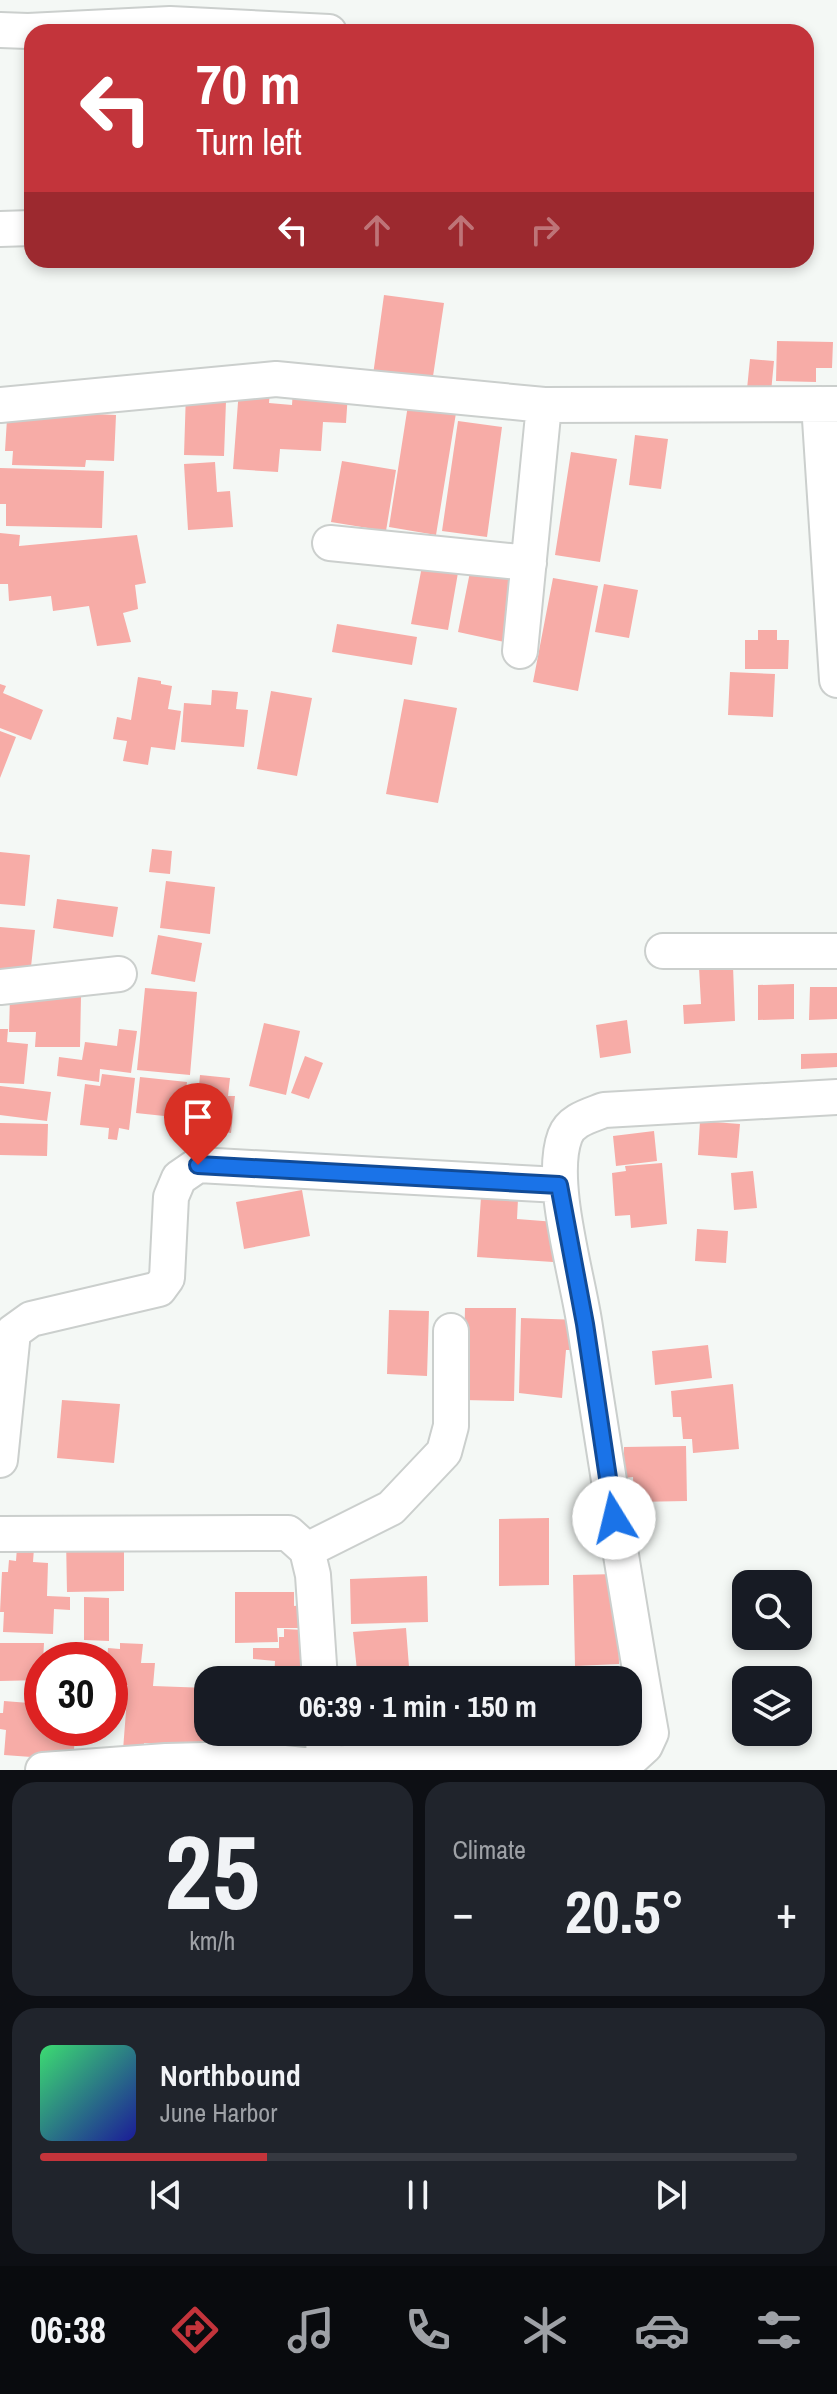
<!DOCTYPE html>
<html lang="en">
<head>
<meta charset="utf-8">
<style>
	body { margin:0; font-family:"Archivo Narrow",sans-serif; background:#20242c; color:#f1f3f6; height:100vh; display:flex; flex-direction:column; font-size:30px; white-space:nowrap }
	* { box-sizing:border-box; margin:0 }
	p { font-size:26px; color:#9ea1a6 }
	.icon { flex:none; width:44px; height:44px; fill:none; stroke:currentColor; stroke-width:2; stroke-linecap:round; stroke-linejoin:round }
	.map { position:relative; height:1770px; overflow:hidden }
	.details { display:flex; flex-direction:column; gap:12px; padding:12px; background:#0d0f14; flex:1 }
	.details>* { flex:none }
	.guide { position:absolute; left:24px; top:24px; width:790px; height:244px; border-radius:24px; box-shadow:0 4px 12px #0003; background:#c3343b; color:#fff; overflow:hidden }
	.tools { position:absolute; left:732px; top:1570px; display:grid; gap:16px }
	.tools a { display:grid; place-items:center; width:80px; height:80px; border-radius:16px; background:#171b24; box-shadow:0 4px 12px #0003; font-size:40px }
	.speed { position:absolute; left:24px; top:1642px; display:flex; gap:16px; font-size:40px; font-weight:700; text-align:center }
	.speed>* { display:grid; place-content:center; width:104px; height:104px; border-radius:50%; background:#171b24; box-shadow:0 4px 12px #0003; line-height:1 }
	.speed .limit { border:12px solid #d22; background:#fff; color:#111 }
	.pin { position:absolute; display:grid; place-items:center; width:68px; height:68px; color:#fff; margin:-82px -34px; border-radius:50% 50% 50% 0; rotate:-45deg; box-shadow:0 0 8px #0007 }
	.pin .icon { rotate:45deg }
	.me { position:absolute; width:88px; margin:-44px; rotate:351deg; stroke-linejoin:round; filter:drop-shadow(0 0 6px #0008) }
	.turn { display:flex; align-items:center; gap:28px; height:168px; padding:0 40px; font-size:36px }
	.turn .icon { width:104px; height:104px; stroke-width:2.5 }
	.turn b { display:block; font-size:56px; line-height:68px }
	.lanes { display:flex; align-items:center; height:76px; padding:0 40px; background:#0003; justify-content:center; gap:40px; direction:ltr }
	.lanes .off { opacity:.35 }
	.big { font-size:60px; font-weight:700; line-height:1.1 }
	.details .widget { flex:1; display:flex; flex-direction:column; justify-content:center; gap:12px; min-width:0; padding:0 28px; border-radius:24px; background:#20242c }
	.details .dial { align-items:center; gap:0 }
	.dial b { font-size:104px; line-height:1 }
	.song { display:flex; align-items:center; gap:24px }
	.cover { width:96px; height:96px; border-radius:12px; background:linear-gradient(135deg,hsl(140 70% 55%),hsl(240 70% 35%)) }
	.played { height:8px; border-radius:4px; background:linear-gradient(90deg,#c3343b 30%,#363941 30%) }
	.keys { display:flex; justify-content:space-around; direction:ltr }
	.heat { display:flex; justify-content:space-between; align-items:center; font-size:44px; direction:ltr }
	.details .tiles { flex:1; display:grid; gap:12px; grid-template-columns:1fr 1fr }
	.widget:last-child { grid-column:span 2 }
	.trip { position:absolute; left:194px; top:1666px; width:448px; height:80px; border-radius:24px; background:#171b24; box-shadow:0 4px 12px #0003; font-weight:700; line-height:80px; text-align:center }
	.tab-bar { display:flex; height:128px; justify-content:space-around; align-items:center; background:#090b0e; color:#9ea1a6 }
	.tab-bar .icon { width:56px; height:56px }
	.tab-bar .selected { color:#c3343b }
	.tab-bar b { font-size:36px; color:#f1f3f6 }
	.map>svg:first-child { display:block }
</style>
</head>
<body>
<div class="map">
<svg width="837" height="1770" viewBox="0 0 837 1770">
	<rect width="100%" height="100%" fill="#f4f8f5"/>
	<path fill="#f7aca7" d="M384,295L444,303L432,383L373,375Z
		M777,341L833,342L832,368H816V382L776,381Z
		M750,359L774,361L771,392L747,389Z
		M239,389L270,391L269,403L292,405L293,390L348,393L346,423L323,422L321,451L280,449L278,472L233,469Z
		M186,392L226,401L224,456L184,455Z
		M39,403L94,405V414L116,415L114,461L86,460L85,467L12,465L13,451H5L7,419L38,420Z
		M408,405L456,413L436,535L389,527Z
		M458,421L502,427L487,537L442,531Z
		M635,435L668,439L661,489L629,485Z
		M571,452L617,459L600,562L555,555Z
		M342,461L396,470L386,531L331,522Z
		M215,462L217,492L230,491L233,527L188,530L184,464Z
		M0,468L104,471L102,528L6,526V504H0Z
		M0,533L20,535L19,546L137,535L146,583L135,585L138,609L123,613L131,642L97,646L89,606L53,611L51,596L9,601L8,584H0Z
		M423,561L459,567L448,630L411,624Z
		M472,562L524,572L509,643L458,632Z
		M553,578L598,586L578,691L533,682Z
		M604,584L638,590L629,638L595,632Z
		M337,624L417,637L412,665L332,652Z
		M758,630H777V640H789L788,669H745V640H758Z
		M730,672L775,674L773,717L728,715Z
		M138,677L161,681V684L172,686L168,709L181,711L175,750L151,747L148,765L123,761L127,741L113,739L117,717L131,720Z
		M0,684L6,686L3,693L43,710L31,740L0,728Z
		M212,690L238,692L236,709L248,710L244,747L181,742L184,703L211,705Z
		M271,691L312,698L297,776L257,769Z
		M404,699L457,708L438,803L386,794Z
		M0,731L16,737L0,778Z
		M152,849L172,851L170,874L149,872Z
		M0,852L30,855L25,906L0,904Z
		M166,881L215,887L210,934L160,928Z
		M57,899L118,907L113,937L53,928Z
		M0,927L35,930L30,976L0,973Z
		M158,935L202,943L195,982L151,974Z
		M733,966L735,1021L684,1024L683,1005L701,1004L699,968Z
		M794,984V1019L758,1020V985Z
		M810,987H837V1019L809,1020Z
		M145,988L197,992L190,1075L137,1070Z
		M10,995L81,996L80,1047H35L36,1032H9Z
		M627,1020L631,1053L600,1058L596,1025Z
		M264,1023L300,1031L286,1095L249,1086Z
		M0,1029H8L7,1042L28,1044L24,1084L0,1083Z
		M119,1029L137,1031L131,1073L100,1069L99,1082L57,1076L59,1057L82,1060L85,1042L117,1046Z
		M837,1053V1067L801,1069V1054Z
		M305,1056L323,1063L309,1099L291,1093Z
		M102,1074L135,1078L129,1130L119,1128L117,1140L108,1139L109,1128L80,1125L85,1084L100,1086Z
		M200,1075L230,1078L228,1096H235L231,1133L205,1130L206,1119L196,1118Z
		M140,1077L187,1082L183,1118L136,1113Z
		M0,1086L51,1092L47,1121L0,1115Z
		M700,1121L740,1124L737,1158L698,1155Z
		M0,1123L48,1124L47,1156L0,1155Z
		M654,1131L657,1161L616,1166L613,1136Z
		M662,1163L667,1224L631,1228L630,1215L615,1216L612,1173L626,1171L625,1166Z
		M753,1171L757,1208L734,1210L731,1173Z
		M302,1190L310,1236L244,1249L236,1202Z
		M481,1197L518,1199L517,1219L556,1222L553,1262L477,1257Z
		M697,1229L728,1231L726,1263L695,1261Z
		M465,1308H516L514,1401L463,1400Z
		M389,1310L429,1311L427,1376L387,1374Z
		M521,1318L581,1320L579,1350H566L562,1398L519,1393Z
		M708,1345L712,1378L655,1385L652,1351Z
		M733,1384L739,1449L693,1453L692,1439H683L681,1417H673L671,1391Z
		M62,1400L120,1404L114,1463L57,1458Z
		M686,1446L687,1501L634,1502L633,1477L624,1478V1447Z
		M549,1518V1585L499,1586V1519Z
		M66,1538H102V1551H124V1591L67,1592Z
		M17,1547L34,1548L33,1562L48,1563L47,1596L70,1597V1610L54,1609L53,1634L3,1632L4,1612H0L2,1572H8L9,1560L16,1561Z
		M617,1574L619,1664L575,1666L573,1575Z
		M427,1576L428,1622L351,1624L350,1579Z
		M235,1592H294V1606L302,1605V1628H277L278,1642L235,1643Z
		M84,1597L109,1598V1641L84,1640Z
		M406,1628L409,1667L357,1671L353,1632Z
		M284,1629L303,1630L313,1680H274L275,1661L253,1659V1648H279V1637H284Z
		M0,1643H44L42,1680L0,1681Z
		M120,1643L143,1644L141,1663H155L153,1686L208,1688V1732H211V1745L144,1743V1751L123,1750L128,1685L110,1683V1660H107L108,1648L120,1649Z
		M631,1667V1680H578V1668Z
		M4,1701L42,1704V1728H76L73,1760L4,1755L6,1730L0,1729V1713H3Z"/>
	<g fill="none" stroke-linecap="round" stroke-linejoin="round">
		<defs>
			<path id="minor" d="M0,30L28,31L170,24L329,32
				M0,229L32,228
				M819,404L837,680
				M0,405L276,379L544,405L837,404
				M330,543L529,563
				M520,651L544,405
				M663,951H837
				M0,987L119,974
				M0,1460L13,1332L31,1319L159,1289L167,1278L171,1197L179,1178L198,1165L559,1185
				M0,1534L288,1533L307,1550L313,1575L320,1680
				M307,1550L391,1508L444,1452L451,1426V1331
				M323,1732L324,1770
				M43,1770L166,1761L246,1759L303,1765L453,1758L634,1756L645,1746L651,1733C627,1598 606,1463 585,1327C578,1277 548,1181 565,1136C571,1120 589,1116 604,1110L837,1097"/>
		</defs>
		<use href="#minor" stroke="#cbcfcd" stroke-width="38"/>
		<use href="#minor" stroke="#fff" stroke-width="34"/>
	</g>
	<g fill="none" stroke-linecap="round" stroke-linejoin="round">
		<defs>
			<path id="route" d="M198,1165L559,1185L585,1324L614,1518"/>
		</defs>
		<use href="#route" stroke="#114b97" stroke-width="20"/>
		<use href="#route" stroke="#1a73e8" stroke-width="14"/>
	</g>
</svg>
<div class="tools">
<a><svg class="icon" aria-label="search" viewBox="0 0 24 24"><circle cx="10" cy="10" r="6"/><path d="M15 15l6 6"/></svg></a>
<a><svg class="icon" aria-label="layers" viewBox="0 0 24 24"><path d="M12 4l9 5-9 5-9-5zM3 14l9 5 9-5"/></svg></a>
</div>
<div class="speed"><div class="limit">30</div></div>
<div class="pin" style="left:198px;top:1165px;background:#d93025"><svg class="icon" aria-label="arrive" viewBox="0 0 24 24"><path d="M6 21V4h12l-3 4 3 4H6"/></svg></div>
<svg class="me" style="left:614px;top:1518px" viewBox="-20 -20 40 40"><circle r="19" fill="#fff"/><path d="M0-13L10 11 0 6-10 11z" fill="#1a73e8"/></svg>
<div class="trip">06:39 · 1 min · 150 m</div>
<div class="guide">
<div class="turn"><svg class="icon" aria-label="left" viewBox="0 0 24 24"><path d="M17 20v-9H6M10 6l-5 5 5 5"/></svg><div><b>70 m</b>Turn left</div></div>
<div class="lanes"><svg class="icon" aria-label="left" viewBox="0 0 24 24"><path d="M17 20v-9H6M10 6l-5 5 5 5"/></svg><svg class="icon off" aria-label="ahead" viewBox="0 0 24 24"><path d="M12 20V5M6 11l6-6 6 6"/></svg><svg class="icon off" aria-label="ahead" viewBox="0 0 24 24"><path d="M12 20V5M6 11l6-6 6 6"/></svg><svg class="icon off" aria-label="right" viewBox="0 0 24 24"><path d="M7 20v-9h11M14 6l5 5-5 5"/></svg></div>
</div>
</div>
<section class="details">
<div class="tiles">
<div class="widget dial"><b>25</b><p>km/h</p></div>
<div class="widget"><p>Climate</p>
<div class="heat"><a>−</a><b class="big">20.5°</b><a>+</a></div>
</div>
<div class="widget">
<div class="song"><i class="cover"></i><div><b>Northbound</b><p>June Harbor</p></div></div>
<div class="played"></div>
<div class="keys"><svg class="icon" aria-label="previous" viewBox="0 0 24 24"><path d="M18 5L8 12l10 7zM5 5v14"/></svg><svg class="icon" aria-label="pause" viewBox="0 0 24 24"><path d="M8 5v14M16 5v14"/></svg><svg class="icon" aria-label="next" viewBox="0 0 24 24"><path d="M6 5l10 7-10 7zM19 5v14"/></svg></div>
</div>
</div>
</section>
<nav class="tab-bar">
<b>06:38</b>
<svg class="icon selected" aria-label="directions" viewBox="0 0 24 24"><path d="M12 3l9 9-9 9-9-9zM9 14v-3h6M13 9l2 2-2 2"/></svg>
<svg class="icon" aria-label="music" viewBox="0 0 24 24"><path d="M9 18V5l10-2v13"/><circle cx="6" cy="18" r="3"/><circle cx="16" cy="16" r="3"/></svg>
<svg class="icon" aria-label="phone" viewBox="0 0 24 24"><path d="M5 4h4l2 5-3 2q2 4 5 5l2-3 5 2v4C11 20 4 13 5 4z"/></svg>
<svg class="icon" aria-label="climate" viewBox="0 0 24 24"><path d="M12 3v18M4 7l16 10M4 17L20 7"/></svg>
<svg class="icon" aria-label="car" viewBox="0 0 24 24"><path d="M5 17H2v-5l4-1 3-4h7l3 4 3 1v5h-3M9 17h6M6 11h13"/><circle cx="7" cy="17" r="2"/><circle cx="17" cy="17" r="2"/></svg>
<svg class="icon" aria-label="filters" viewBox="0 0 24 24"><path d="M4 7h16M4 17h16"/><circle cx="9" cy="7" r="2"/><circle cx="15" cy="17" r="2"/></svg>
</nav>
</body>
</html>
